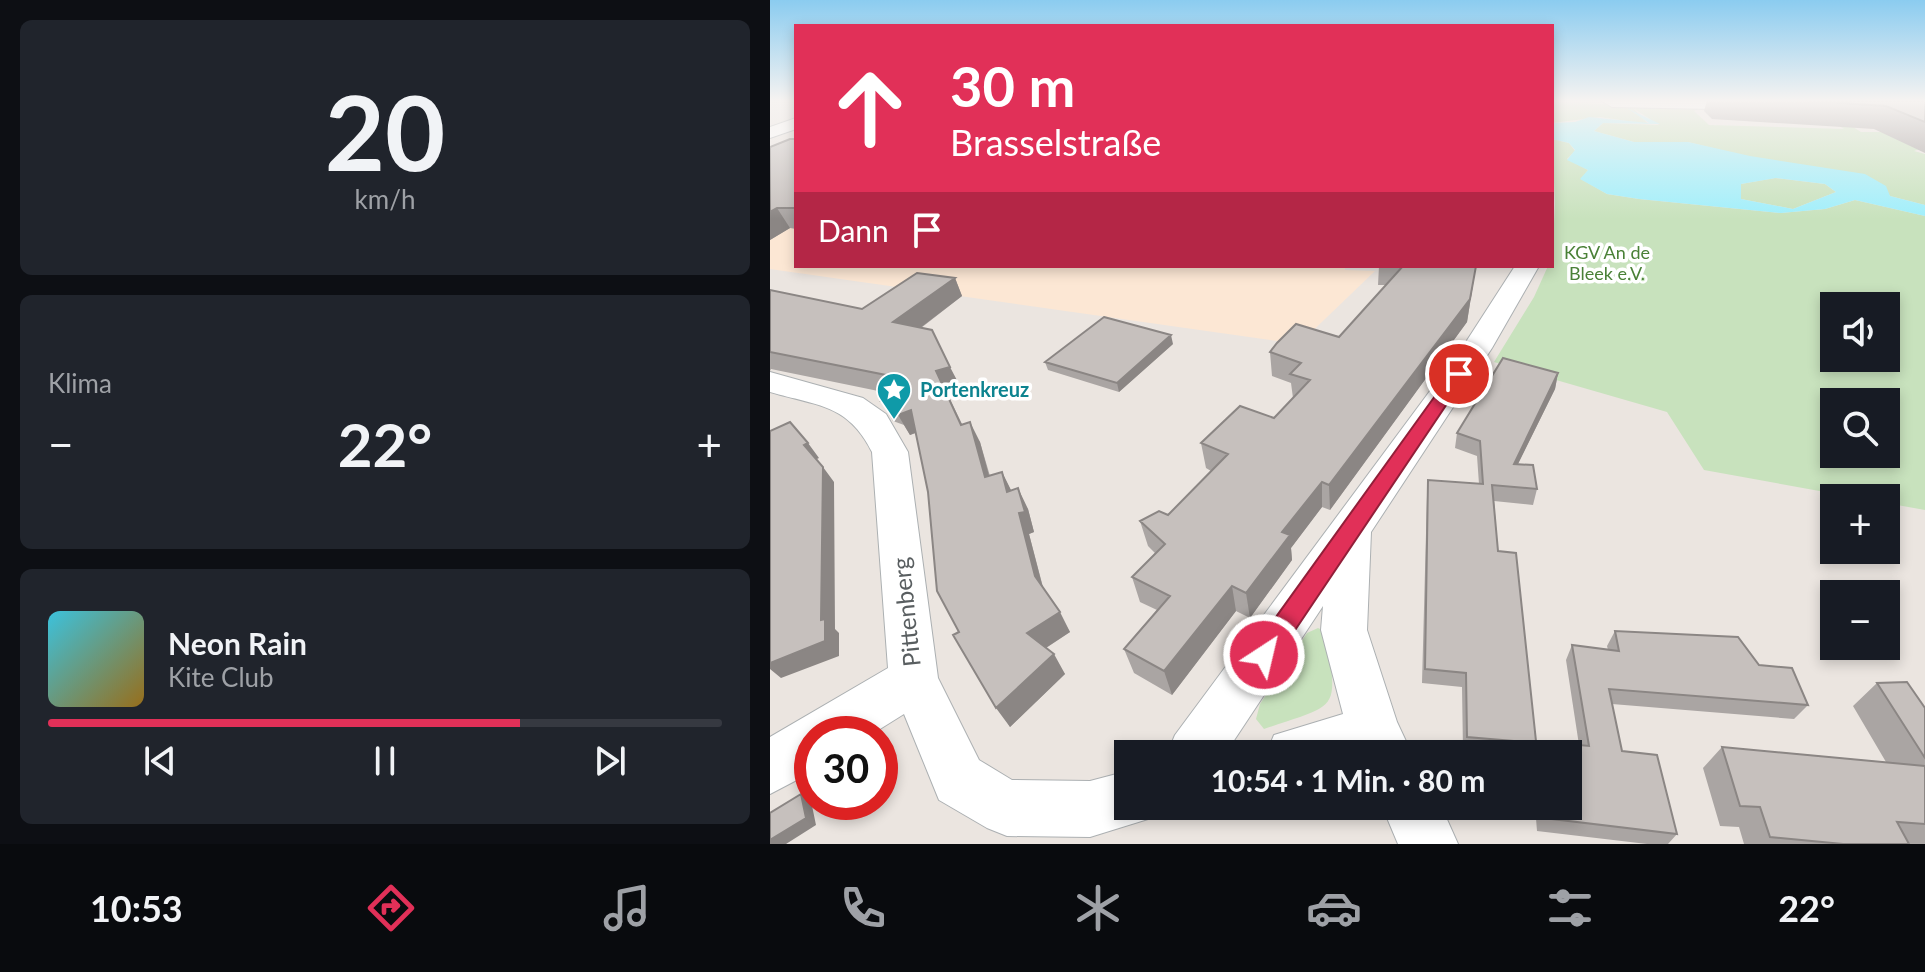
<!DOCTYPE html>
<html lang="de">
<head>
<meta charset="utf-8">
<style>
	body { margin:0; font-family:Lato,sans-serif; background:#20242c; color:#f1f3f6; height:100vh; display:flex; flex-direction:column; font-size:30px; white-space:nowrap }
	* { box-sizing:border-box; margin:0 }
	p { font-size:26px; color:#9ea1a6 }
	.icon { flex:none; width:44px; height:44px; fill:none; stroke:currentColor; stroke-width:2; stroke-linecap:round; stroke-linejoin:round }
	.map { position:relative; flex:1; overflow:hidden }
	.sheet { display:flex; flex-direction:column; gap:20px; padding:20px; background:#0d0f14; width:770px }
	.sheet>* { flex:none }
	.guide { position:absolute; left:24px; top:24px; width:760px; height:244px; border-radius:0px; box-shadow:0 4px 12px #0003; background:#e13058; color:#fff; overflow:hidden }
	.controls { position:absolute; left:1050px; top:292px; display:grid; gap:16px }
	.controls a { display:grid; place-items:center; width:80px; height:80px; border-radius:0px; background:#171b24; box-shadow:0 4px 12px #0003; font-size:40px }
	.speed { position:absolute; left:24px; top:716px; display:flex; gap:16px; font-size:40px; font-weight:700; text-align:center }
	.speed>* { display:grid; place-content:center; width:104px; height:104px; border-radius:50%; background:#171b24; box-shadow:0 4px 12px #0003; line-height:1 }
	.speed .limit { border:12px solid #d22; background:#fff; color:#111 }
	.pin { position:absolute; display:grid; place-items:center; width:68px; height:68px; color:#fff; margin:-34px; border:4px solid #fff; border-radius:50%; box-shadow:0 2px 8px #0007 }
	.me { position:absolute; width:88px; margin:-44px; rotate:35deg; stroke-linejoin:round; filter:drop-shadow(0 0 6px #0008) }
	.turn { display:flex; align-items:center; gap:28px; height:168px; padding:0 24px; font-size:36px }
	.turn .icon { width:104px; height:104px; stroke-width:2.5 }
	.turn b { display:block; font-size:56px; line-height:68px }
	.then { display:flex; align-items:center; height:76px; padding:0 24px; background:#0003; gap:16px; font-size:30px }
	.big { font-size:60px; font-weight:700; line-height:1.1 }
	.sheet .tile { flex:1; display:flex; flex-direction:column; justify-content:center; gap:12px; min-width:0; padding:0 28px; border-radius:12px; background:#20242c }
	.sheet .dial { align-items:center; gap:0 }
	.dial b { font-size:104px; line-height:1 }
	.song { display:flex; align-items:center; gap:24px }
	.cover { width:96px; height:96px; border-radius:12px; background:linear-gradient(135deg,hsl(190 70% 55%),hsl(40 70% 35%)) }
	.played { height:8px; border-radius:4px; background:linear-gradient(90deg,#e13058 70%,#363941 70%) }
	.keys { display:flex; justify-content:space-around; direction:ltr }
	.heat { display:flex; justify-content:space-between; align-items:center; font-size:44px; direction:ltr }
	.trip { position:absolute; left:344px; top:740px; width:468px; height:80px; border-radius:0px; background:#171b24; box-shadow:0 4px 12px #0003; font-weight:700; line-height:80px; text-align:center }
	.tabs { display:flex; height:128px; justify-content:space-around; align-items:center; background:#090b0e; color:#9ea1a6 }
	.tabs .icon { width:56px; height:56px }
	.tabs .current { color:#e13058 }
	.tabs b { font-size:36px; color:#f1f3f6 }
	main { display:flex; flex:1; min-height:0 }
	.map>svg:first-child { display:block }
</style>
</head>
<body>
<main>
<section class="sheet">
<div class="tile dial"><b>20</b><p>km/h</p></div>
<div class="tile"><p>Klima</p>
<div class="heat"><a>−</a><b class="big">22°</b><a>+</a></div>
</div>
<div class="tile">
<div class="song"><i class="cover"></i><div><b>Neon Rain</b><p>Kite Club</p></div></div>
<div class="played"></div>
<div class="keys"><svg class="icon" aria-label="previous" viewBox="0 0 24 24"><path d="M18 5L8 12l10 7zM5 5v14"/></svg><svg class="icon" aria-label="pause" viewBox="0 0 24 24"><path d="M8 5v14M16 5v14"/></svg><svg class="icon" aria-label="next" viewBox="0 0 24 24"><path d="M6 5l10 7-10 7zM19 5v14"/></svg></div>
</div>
</section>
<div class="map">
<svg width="1155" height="844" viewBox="0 0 1155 844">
	<rect width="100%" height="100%" fill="#ebe5e0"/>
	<path fill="#fce7d4" d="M26,142V266H575V270L605,271L529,344L0,269V153Z"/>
	<path fill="#c8e2bd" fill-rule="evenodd" d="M782,103L1099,109L1061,113L1091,132H1113L1155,147L1144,151L1155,154V205L1120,196L1116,191L918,142H864L824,131L833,123L889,125L863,108L878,124L830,117L782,123ZM928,109L1048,112L1074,129L939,125L924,111Z
		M782,139L799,143L805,151L797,159L818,170L811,179L837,194L869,199L1011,213L1055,209L1085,200L1155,216V510L1116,503V498H1088L934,470L897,412L724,362L764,297L778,266H782L785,203ZM1064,306H1116V358H1064ZM1064,402H1116V454H1064Z
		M1005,178L1055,184L1066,192L1023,209L971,199V184Z
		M548,628L556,632C568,713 570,703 494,729L486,719L490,704L537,633Z"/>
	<path fill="#a0effb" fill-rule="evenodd" d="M857,108L890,124L833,123L824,131L864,142H918L980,156L1095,174L1116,186L1120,196L1155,205V216L1085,200L1055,209L1011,213L869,199L837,194L810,179L818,170L797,160L805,150L799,143L782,139V123L805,122L819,117L879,123ZM1006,178L1055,184L1066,192L1023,209L971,199V184Z"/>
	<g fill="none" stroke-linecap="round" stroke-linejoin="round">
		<defs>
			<path id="street" d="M26,118V129L0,138V127Z
				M745,266H769L722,348L601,532L597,630L627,722L642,754H496L504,735L573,714L551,630L553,606L455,754H397L405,735L694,345Z
				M0,372L93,398L116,414L138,452L168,678L209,760L242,780L320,781L358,771V806H383L378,819L320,837L237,836L217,828L169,800L134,714L102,734H42V772L0,794V737L118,668L102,452C78,404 48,406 0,392Z
				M612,806H671L688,844H628Z"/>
			<path id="secondary" d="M832,101H1005L1007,104L997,110L842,107Z"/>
		</defs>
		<use href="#street" stroke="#acb0b2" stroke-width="2"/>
		<use href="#secondary" stroke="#abb1b3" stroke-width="2"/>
		<use href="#street" fill="#fff" fill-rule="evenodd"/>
		<use href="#secondary" fill="#fff" fill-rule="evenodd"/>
	</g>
	<path fill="#aaa5a3" d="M937,101H1155V153L1104,129L942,119L934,111Z
		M26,139V229L20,228L0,240V147Z
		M609,266H706L697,322L560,510L552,507L521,548L522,560L480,618L466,611L402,695L364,673L354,649L387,610L370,602L362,577L385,553L378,546L370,521L398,515L441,471L436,468L431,443L504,418L523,398L521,383L502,376L500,352L569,337L616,285H608Z
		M185,278L192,296L151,328L190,386L176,391L192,424L210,442L220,476L232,472L241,491L258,509L264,532L259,534L273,587L300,632L276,648L295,674L240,727L189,632L146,433L140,435L134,425L123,421L111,401L118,393L1,369L0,371V290L92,309Z
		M403,344L349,392L278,370L275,362Z
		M788,373L785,389L748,464L767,489L763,505L724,501L728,551L766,741L809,745L796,660L802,645L838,650L837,646L845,631L989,665L1038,705L1024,719L842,704L852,751L907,834L898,844H877L767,831L765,806H798V754H726L693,751L692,687L652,683L657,496L658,480L709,484L707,456L685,448L687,433Z
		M1107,683L1155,708V844H974L969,827L950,826L933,768L952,747L1116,762L1083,706Z"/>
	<path fill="#8b8684" d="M7,208L20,228L0,240V212Z
		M706,266L697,322L560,510L559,485Z
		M185,278L192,296L133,341L123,322Z
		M401,335L403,344L349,392L347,383Z
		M180,367L190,386L176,391L166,371Z
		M788,373L785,389L740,480L744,464Z
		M141,410L152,430L140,435L128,415Z
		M200,422L210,442L225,498L215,477Z
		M38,443L49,458L45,460L34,445Z
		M53,467L64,482L65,629L69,633V656L11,678L0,669V663L51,620Z
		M232,472L242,492H237Z
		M552,482V507L521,548L522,560L480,618L476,593L512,532Z
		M248,488L258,509L264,532L259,534L275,596L265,576L249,513Z
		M462,586L466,611L402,695L394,671Z
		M290,612L300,632L268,653L257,633Z
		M284,654L295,674L240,727L226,708Z
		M31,794L41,801L46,825L16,844H0V840Z"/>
	<path fill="#c6c0bd" stroke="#8b8684" stroke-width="2" d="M1040,101H1155V122L1116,106Z
		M20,139H26V208H7L0,212V147Z
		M633,266H706L700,299L559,485L552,482L512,532L520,535L476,593L462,586L394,671L354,649L400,596L362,577L395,544L370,521L389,511L398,515L458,454L431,443L470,406L504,418L540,380L520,374L531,363L500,352L507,343L526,324L569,337Z
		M147,273L185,278L123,322L162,330L180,367L166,371L191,425L200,422L215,477L232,472L237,492L248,488L255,512L249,513L265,576L290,612L257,633L284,654L226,708L183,635L189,632L167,591L158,492L141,410L128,415L125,406L111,401L131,378L0,352V290L92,309Z
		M334,317L401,335L347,383L275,362Z
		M733,358L788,373L744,464L763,465L767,489L722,485L728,551L746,553L766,741L819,746L802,645L849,651L845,631L968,637L989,665L1022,668L1038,705L839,689L852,751L887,755L907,834L774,818L773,806H798V754H744L743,741L697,737L696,673L655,669L658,480L713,484L710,441L687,433Z
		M20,422L38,443L34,445L53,467L51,620L55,619V641L0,663V431Z
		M1137,682L1155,708V758L1107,683Z
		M952,747L1155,766V824L1127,822L1139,844H1073L1000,837L990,807L970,806Z
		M31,794L36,818L0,840V813Z"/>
	<linearGradient id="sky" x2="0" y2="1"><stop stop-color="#8bccf0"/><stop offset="0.46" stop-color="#f6f3f1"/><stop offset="1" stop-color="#f6f3f1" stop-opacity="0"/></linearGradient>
	<rect width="1155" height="219" fill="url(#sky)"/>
	<path fill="#e13058" stroke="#921f39" stroke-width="2" d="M689,369L697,374L503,663L494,666L485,663L481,655L485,646L683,371Z"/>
	<defs>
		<symbol id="sight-pin" viewBox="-11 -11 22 30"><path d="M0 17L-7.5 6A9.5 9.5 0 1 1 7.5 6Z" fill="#0f9aa8" stroke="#fff"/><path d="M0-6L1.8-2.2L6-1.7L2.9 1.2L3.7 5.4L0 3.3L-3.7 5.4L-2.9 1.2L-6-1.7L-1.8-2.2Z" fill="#fff"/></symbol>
	</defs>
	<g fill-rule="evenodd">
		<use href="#sight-pin" x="104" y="370" width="40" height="54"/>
	</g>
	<g text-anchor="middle" stroke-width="7" stroke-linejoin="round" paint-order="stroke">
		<g font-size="18" fill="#4a8137" stroke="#fff">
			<text x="837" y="259">KGV An de<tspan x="837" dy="21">Bleek e.V.</tspan></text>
		</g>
		<g font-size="20" font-weight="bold" fill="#0d838f" stroke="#fff" text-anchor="start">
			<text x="150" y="397">Portenkreuz</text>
		</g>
		<g font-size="24" fill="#595e60" stroke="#fff">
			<text transform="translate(137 612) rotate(-96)" y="8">Pittenberg</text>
		</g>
	</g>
</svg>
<div class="controls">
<a><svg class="icon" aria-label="sound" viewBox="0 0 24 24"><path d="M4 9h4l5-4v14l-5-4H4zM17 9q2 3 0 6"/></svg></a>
<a><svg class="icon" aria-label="search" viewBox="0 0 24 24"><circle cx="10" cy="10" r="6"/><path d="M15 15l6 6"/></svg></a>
<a>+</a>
<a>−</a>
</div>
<div class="speed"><div class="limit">30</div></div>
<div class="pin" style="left:689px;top:374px;background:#d93025"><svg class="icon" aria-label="arrive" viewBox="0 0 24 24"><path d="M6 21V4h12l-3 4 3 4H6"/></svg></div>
<svg class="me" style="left:494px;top:655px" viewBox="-20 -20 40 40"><circle r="17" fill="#e13058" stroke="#fff" stroke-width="3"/><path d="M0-11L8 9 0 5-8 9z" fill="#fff"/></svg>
<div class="trip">10:54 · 1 Min. · 80 m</div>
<div class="guide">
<div class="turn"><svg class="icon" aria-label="ahead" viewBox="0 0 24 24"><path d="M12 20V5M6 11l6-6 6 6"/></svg><div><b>30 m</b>Brasselstraße</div></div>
<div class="then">Dann<svg class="icon" aria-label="arrive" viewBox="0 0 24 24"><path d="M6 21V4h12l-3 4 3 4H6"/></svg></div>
</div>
</div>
</main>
<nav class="tabs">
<b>10:53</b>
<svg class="icon current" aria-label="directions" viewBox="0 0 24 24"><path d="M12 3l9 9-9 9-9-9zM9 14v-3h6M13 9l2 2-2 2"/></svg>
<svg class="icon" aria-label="music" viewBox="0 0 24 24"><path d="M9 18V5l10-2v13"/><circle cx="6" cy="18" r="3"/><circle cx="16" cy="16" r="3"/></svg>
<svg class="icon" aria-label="phone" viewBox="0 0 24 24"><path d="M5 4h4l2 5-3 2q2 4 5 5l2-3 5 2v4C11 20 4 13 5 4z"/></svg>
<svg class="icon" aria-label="climate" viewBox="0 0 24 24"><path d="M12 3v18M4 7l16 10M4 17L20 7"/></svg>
<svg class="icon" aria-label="car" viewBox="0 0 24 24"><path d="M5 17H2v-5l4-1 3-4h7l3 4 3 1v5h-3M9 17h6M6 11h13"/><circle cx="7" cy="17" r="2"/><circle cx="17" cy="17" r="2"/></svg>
<svg class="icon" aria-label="filters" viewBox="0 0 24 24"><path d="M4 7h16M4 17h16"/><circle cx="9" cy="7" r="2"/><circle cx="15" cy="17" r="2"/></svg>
<b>22°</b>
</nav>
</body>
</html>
